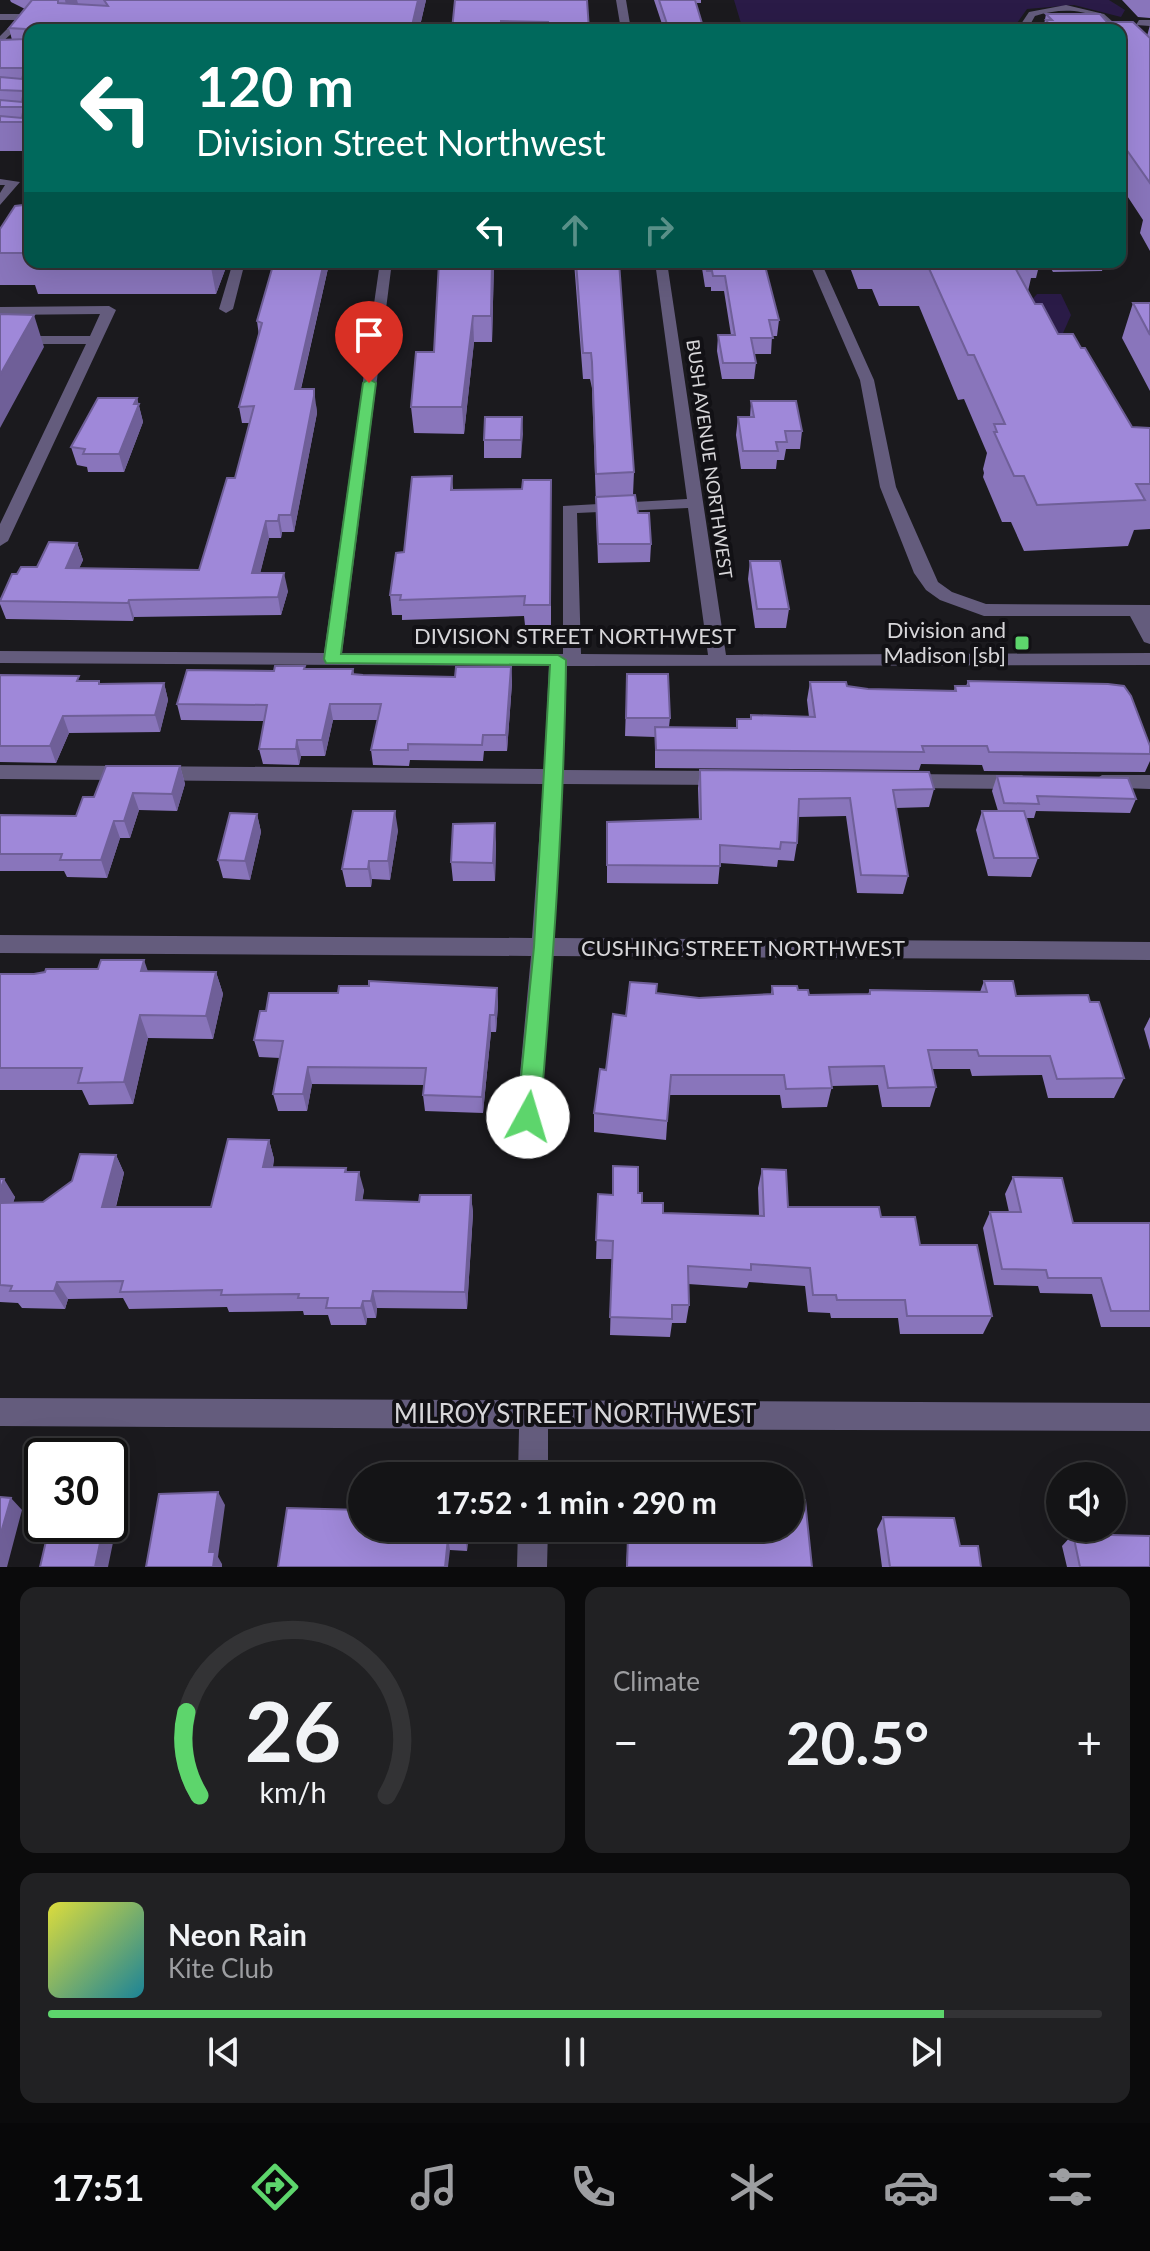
<!DOCTYPE html>
<html lang="en">
<head>
<meta charset="utf-8">
<style>
	body { margin:0; font-family:Lato,sans-serif; background:#212123; color:#f1f3f6; height:100vh; display:flex; flex-direction:column; font-size:30px; white-space:nowrap }
	* { box-sizing:border-box; margin:0 }
	p { font-size:26px; color:#9d9ea1 }
	.icon { flex:none; width:44px; height:44px; fill:none; stroke:currentColor; stroke-width:2; stroke-linecap:round; stroke-linejoin:round }
	.map { position:relative; height:1567px; overflow:hidden }
	.side { display:flex; flex-direction:column; gap:20px; padding:20px; background:#0b0b0c; flex:1 }
	.side>* { flex:none }
	.top-card { position:absolute; left:24px; top:24px; width:1102px; height:244px; border-radius:16px; box-shadow:0 8px 32px #0002,0 0 0 2px #333335; background:#00695c; color:#fff; overflow:hidden }
	.controls { position:absolute; left:1046px; top:1462px; display:grid; gap:16px }
	.controls a { display:grid; place-items:center; width:80px; height:80px; border-radius:50%; background:#141416; box-shadow:0 8px 32px #0002,0 0 0 2px #333335; font-size:40px }
	.speed { position:absolute; left:24px; top:1438px; display:flex; gap:16px; font-size:40px; font-weight:700; text-align:center }
	.speed>* { display:grid; place-content:center; width:104px; height:104px; border-radius:50%; background:#141416; box-shadow:0 8px 32px #0002,0 0 0 2px #333335; line-height:1 }
	.speed .limit { border:4px solid #111; border-radius:12px; background:#fff; color:#111 }
	.pin { position:absolute; display:grid; place-items:center; width:68px; height:68px; color:#fff; margin:-82px -34px; border-radius:50% 50% 50% 0; rotate:-45deg; box-shadow:0 0 8px #0007 }
	.pin .icon { rotate:45deg }
	.me { position:absolute; width:88px; margin:-44px; rotate:6deg; stroke-linejoin:round; filter:drop-shadow(0 0 6px #0008) }
	.turn { display:flex; align-items:center; gap:28px; height:168px; padding:0 40px; font-size:36px }
	.turn .icon { width:104px; height:104px; stroke-width:2.5 }
	.turn b { display:block; font-size:56px; line-height:68px }
	.lanes { display:flex; align-items:center; height:76px; padding:0 40px; background:#0003; justify-content:center; gap:40px; direction:ltr }
	.lanes .off { opacity:.35 }
	.big { font-size:60px; font-weight:700; line-height:1.1 }
	.side .tile { flex:1; display:flex; flex-direction:column; justify-content:center; gap:12px; min-width:0; padding:0 28px; border-radius:16px; background:#212123 }
	.side .dial { align-items:center; gap:0 }
	.dial svg { height:208px; overflow:visible; fill:none; stroke:#333335; stroke-width:7; stroke-linecap:round; text-anchor:middle }
	.dial text { fill:#f1f3f6; stroke:none }
	.song { display:flex; align-items:center; gap:24px }
	.cover { width:96px; height:96px; border-radius:12px; background:linear-gradient(135deg,hsl(60 70% 55%),hsl(190 70% 35%)) }
	.played { height:8px; border-radius:4px; background:linear-gradient(90deg,#5dd56c 85%,#333335 85%) }
	.keys { display:flex; justify-content:space-around; direction:ltr }
	.heat { display:flex; justify-content:space-between; align-items:center; font-size:44px; direction:ltr }
	.side .tiles { flex:1; display:grid; gap:20px; grid-template-columns:1fr 1fr }
	.tile:last-child { grid-column:span 2 }
	.trip { position:absolute; left:348px; top:1462px; width:456px; height:80px; border-radius:40px; background:#141416; box-shadow:0 8px 32px #0002,0 0 0 2px #333335; font-weight:700; line-height:80px; text-align:center }
	.tab-bar { display:flex; height:128px; justify-content:space-around; align-items:center; background:#080809; color:#9d9ea1 }
	.tab-bar .icon { width:56px; height:56px }
	.tab-bar .current { color:#5dd56c }
	.tab-bar b { font-size:36px; color:#f1f3f6 }
	.map>svg:first-child { display:block }
</style>
</head>
<body>
<div class="map">
<svg width="1150" height="1567" viewBox="0 0 1150 1567">
	<rect width="100%" height="100%" fill="#1b1a1e"/>
	<path fill="#2a1b47" d="M734,0H1109L1125,10L1121,17L1074,5L1027,9L1012,30H743Z
		M1037,294H1061L1071,315L1060,340L1030,302Z"/>
	<g fill="none" stroke-linecap="round" stroke-linejoin="round">
		<path fill="#645c7d" fill-rule="evenodd" d="M616,0H626L631,30H621Z
			M1066,5L1104,14L1122,30C1110,30 1109,23 1096,17C1077,8 1054,10 1035,16L1027,30H1017L1029,12Z
			M0,14H44L49,17L44,20H0Z
			M1139,20H1150V26L1136,25Z
			M13,23L21,25L0,44V36Z
			M0,179L20,182L0,205V193L5,185H0Z
			M233,262H245L233,309L226,313L219,309Z
			M380,262H392L342,653L563,654V506L687,499L655,262H667L726,655L1150,653V665L567,666L563,770L726,771L736,778L726,785L563,784L554,938L1150,942V960L553,956L540,1117L537,1125L528,1128L519,1125L516,1117L531,956L0,953V935L532,938L543,784L0,779V765L544,769L549,666L0,663V651L324,653ZM688,508L708,655L581,654L577,513Z
			M809,262H821L874,380L896,487L938,582L952,592L986,604L1150,605V644L1144,642L1130,616H984L940,600L926,590L914,573L880,487L860,380Z
			M109,306L116,310L8,541L0,546V524L86,344H0V336H90L100,314L0,315V307Z
			M906,774L1022,775L1032,782L1022,789L906,788L896,781Z
			M1102,775H1150V789L1095,787L1092,782Z
			M0,1398L1150,1403V1431L548,1429V1476H518L519,1429L0,1426Z
			M518,1528H548L547,1567H517Z"/>
	</g>
	<path fill="#8975bb" d="M10,0H426L419,30H30V151H0V40H12L9,28L25,9L11,2Z
		M455,0L589,30H452Z
		M654,0H701V3H696L704,30H664Z
		M1122,0H1150V18L1138,17Z
		M1046,14L1107,22L1147,36L1150,25V251L1140,233L1143,220L1120,185V30H1043Z
		M30,200V262H228L216,294H38L35,285H0V229L23,205Z
		M274,262H329V264L301,389L316,405L317,413L294,532H282L281,538H269L260,573L288,591L281,615L134,617L133,621L6,619L0,604V599L17,574L37,567L77,543L83,560L79,568L199,570L235,478L250,423H242L239,407L259,336L257,321Z
		M439,262H494L492,342H474L464,434L414,433L411,407L434,352Z
		M574,262H619L634,472L633,495L638,513L651,544L650,562L598,563L592,388L590,379H583Z
		M701,262H764L779,320L777,336H772L771,354H754L756,363L754,379H722L717,351L718,335H731L724,291H711V287H705Z
		M848,262H1040L1036,278H1031L1028,291L1035,304L1132,427L1150,428V529L1134,530L1128,546L1024,551L1011,522H1002L983,477L984,473L983,469L987,453L964,399L958,400L919,306H879L872,289H858Z
		M1047,262H1104L1102,271L1053,272Z
		M1133,303L1150,335V391L1122,338Z
		M137,398L143,422L124,472H88L87,467L77,465L71,447Z
		M751,401L802,431L800,449H786L784,460H777L776,469H741L736,435L738,417H750Z
		M522,417L521,458H484V440Z
		M452,476L453,490L522,489L551,480V625H525L524,616L402,620V615H392L390,595L404,552Z
		M750,561L789,609L786,628H755L748,579Z
		M305,666V669H353L354,674L363,675L455,677L511,667L512,683L507,751H484L483,761L410,760L409,766L373,765L371,750L378,720H333L325,756H301L299,765L263,764L259,749L264,721L181,720L177,704L274,671Z
		M627,674L670,718L669,727L736,728L737,719L809,717L807,700L810,682L868,689L954,691L955,686H966L968,681L1150,746V761L1145,772L984,771L982,765L921,764L919,770L655,768V737L625,736Z
		M0,675L80,681H99L100,684L164,683L168,700L160,732L69,733L56,763L0,762Z
		M180,766L185,784L177,811L139,810L130,838H120L107,878L67,877L64,871H0V815L76,816L94,797Z
		M700,770L934,789L929,807L896,808L908,876L903,894L857,893L846,816L798,817L797,843L794,861L778,860L777,867L720,863L718,884L607,883V822L699,819L698,788Z
		M997,776L1136,799L1130,813L1036,811L1034,818H1026L1038,858L1031,877L988,876L976,830L982,811H998L992,791Z
		M257,814L261,832L250,880L223,878L218,860Z
		M398,830L390,880L372,879L371,887H346L342,869Z
		M496,842L495,881H453L451,862Z
		M148,971L216,972L223,994L213,1039L148,1038L133,1104L89,1105L82,1090H0V974Z
		M984,981L1016,996L1124,1078L1114,1098H1048L1042,1075L972,1076L970,1069H932L936,1087L930,1107H882L878,1085L832,1086L827,1107L782,1108L780,1095H669L666,1140L594,1132V1113L606,1070L626,1016L656,993L699,998L771,994L772,986L798,990L809,995L868,994L870,990L980,992Z
		M497,988L498,1005L496,1032H491L483,1113L425,1111L423,1095L424,1085L312,1084L307,1111H278L273,1094L280,1058L259,1057L254,1040L266,1011L338,993Z
		M1150,1017V1050L1144,1029Z
		M269,1140L274,1159L273,1167L346,1168L347,1172L364,1190L362,1200L419,1202L471,1195L473,1213L467,1309L377,1308L376,1318H367L366,1325H331L328,1315H304L303,1311L229,1312L227,1307L129,1309L123,1298L68,1299L65,1309L22,1308L18,1303L0,1302V1179L15,1197L13,1203L43,1202L116,1155L124,1173L116,1207H211Z
		M613,1166L638,1193L642,1203L663,1213L759,1216L758,1188L762,1169L788,1207L881,1217L920,1245L992,1316L983,1334H900L898,1318H831L830,1313L808,1312L805,1286L749,1282L747,1288L688,1284L689,1305L686,1323H672L670,1337L610,1335L612,1259H596L598,1194L612,1195Z
		M1013,1177L1073,1223H1150V1327H1101L1092,1294L1040,1293L1038,1286L994,1285L983,1228L990,1212H1009L1005,1194Z
		M883,1517L960,1546L981,1567H882L877,1529Z
		M362,1528H469L467,1551L450,1550Z
		M727,1528H790L812,1567H626L628,1536L727,1540Z
		M1073,1534L1150,1567H1067L1062,1546Z"/>
	<path fill="#6f5f98" d="M65,0H77L79,7L67,11Z
		M418,0H426L419,30H411Z
		M210,262H228L216,294Z
		M324,262H329V264L297,405L295,389Z
		M492,262H494L492,342L491,316Z
		M34,315L44,347L0,428V375Z
		M473,316L474,342L464,434L462,407Z
		M314,389L317,413L294,532L291,515Z
		M137,398L143,422L124,472L119,454Z
		M522,417L523,434L521,458V440Z
		M279,515L282,532L281,538L278,521Z
		M266,521L269,538L256,590L252,573Z
		M77,543L83,560L72,585L66,568Z
		M284,573L288,591L281,615L278,597Z
		M129,600L134,617L133,621L128,603Z
		M511,667L512,683L507,751L506,735Z
		M164,683L168,700L160,732L155,715Z
		M330,704L333,720L325,756L322,740Z
		M63,716L69,733L56,763L50,746Z
		M297,740L301,756L299,765L296,749Z
		M180,766L185,784L177,811L172,794Z
		M133,793L139,810L130,838L124,821Z
		M395,811L398,830L390,880L388,861Z
		M257,814L261,832L250,880L245,861Z
		M114,821L120,838L107,878L101,860Z
		M495,823L496,842L495,881L493,863Z
		M369,861L372,879L371,887L368,869Z
		M144,960L152,983L141,971Z
		M216,972L223,994L213,1039L206,1016Z
		M497,988L498,1005L496,1032L495,1015Z
		M140,1015L148,1038L133,1104L124,1082Z
		M490,1015L491,1032L483,1113L482,1097Z
		M308,1067L312,1084L307,1111L303,1094Z
		M269,1140L274,1159L269,1185L263,1167Z
		M116,1155L124,1173L111,1225L102,1207Z
		M359,1172L364,1190L360,1218L356,1200Z
		M4,1179L15,1197L7,1221L0,1209V1191Z
		M471,1195L473,1213L467,1309L465,1292Z
		M57,1282L68,1299L65,1309L54,1291Z
		M373,1291L377,1308L376,1318L371,1301Z
		M363,1301L367,1318L366,1325L361,1308Z
		M218,1492L225,1505L218,1557L222,1564V1567H213L209,1552Z
		M11,1498L22,1510L7,1567H0V1536Z
		M110,1514L117,1523L108,1567H95L104,1524H110Z
		M466,1528H469L467,1551L465,1538Z
		M448,1538L450,1550L448,1567H445Z"/>
	<path fill="#9f88d9" stroke="#6f5f98" stroke-width="2" d="M32,0H58V3L108,6L104,0H418L411,30H30V122H0V116L22,118L24,107H0V100L22,102L24,91L0,90V77L22,79L25,68H0V40L25,39V29L9,28Z
		M455,0H587L589,30H548V22L501,21V30H452Z
		M659,0H695L704,30H669Z
		M1046,14H1100L1107,22H1133L1150,38V183L1126,149H1120V30H1054L1046,20H1052Z
		M24,200H30V253H0V229L15,206L23,205Z
		M30,260V262H210L29,263Z
		M274,262H324L295,389H314V396L291,515H279L278,521H266L252,573H284L278,597L129,600L128,603L0,601L12,574H17L21,567H37L49,542L77,543L66,568L199,570L227,478H235L254,406L239,407L262,323L257,321Z
		M439,262H492L491,316H473L462,407H411L416,352H434Z
		M576,262H619L634,472L596,474L592,362L591,353H583Z
		M705,262H764L779,320H769L773,338H751L756,363H723L718,335H735L725,276H713L712,271H707Z
		M885,262H1012L1035,304H1042L1058,334H1073L1081,348H1085L1132,427L1150,428V484H1136L1145,500L1037,505L1024,476H1014L994,432H997L994,424H1005L974,355H968L927,264H886Z
		M1133,303H1150V335Z
		M0,314L34,315L0,375Z
		M98,398H137L134,404H139L119,454H83L85,449L71,447Z
		M751,401H796L802,431H785L787,442H776L778,451H743L738,417H754Z
		M485,417H522L521,440H484Z
		M452,476L451,490L522,489L523,480H551L550,605H524L525,596L400,600L401,595H390L396,553L404,552L412,477Z
		M635,495L638,513H649L651,544H598L596,497Z
		M750,561H780L789,609H757Z
		M275,666H305L304,669H353L352,674L363,675L455,677L456,667H511L506,735H483L482,745L408,744V750H371L381,704H330L322,740H297L296,749H259L267,705L177,704L187,670L274,671Z
		M627,674H668L670,718H626Z
		M0,675L79,676L77,681H99V684L164,683L155,715L63,716L50,746H0Z
		M968,681L1108,684L1124,686L1131,696L1150,746V754L989,752L987,746H922L924,752L656,750L655,727L737,728V719H751V715L815,717L810,682H846L847,686L868,689L956,691L955,686H969Z
		M106,766H180L172,794L133,793L124,821H114L101,860H60L62,854H0V815L76,816L83,797H94Z
		M700,770L929,772L934,789L893,790L908,876L861,875L850,798L799,799L797,843L781,842L780,849L720,845V866L607,865V822L701,819Z
		M997,776L1128,778L1136,799L1037,796L1039,804L1004,803Z
		M353,811H395L388,861H369L368,869H342Z
		M982,811H1024L1038,858H994Z
		M230,813L257,814L245,861L218,860Z
		M495,823L493,863L451,862L453,824Z
		M101,960H144L141,971L216,972L206,1016L140,1015L124,1082L78,1083L82,1068H0V974H34L45,972L46,969H98Z
		M369,981L497,988L495,1015H490L482,1097L423,1095L426,1068L308,1067L303,1094H273L283,1041L254,1040L260,1011H266L269,993H338L339,986H369Z
		M984,981H1013L1016,996L1088,995L1090,1002H1099L1124,1078L1057,1079L1050,1056H979L977,1050H928L936,1087L888,1088L884,1066L829,1067L832,1088L786,1089L784,1075H671L667,1121L594,1113L600,1069L606,1070L613,1014L626,1016L630,982L657,984L656,993L699,998L773,994L772,986H797L798,990H808L809,995L870,994V990L987,992Z
		M228,1139L269,1140L263,1167L346,1168L345,1172H359L356,1200L419,1202L420,1195H471L465,1292L373,1291L371,1301H363L361,1308H326L328,1298H298L299,1294L221,1295L222,1290L120,1292L123,1281L57,1282L54,1291H10L12,1286L0,1285V1203L43,1202L72,1181L80,1154L116,1155L102,1207H211Z
		M613,1166L638,1167V1193H642V1203H663V1213L764,1216L762,1169L786,1170L788,1207H879L881,1217H915L920,1245H977L992,1316H907L905,1300H837L836,1295H813L810,1268L751,1264V1270L688,1266L689,1305H672V1319L610,1317L613,1241L596,1240L598,1194L613,1195Z
		M1013,1177L1062,1178L1073,1223H1150V1311H1111L1101,1278H1048L1046,1270L1002,1269L990,1212H1021Z
		M0,1179H4L0,1191Z
		M218,1492L209,1552H215L213,1567H146L159,1494Z
		M0,1497L11,1498L0,1536Z
		M790,1500H805L812,1567H627L628,1536L732,1541L731,1528H790Z
		M287,1508L362,1510V1528H466L465,1538H448L445,1567H278Z
		M883,1517L954,1518L960,1546H978L981,1567H890Z
		M50,1524H104L95,1567H40Z
		M1073,1534L1150,1536V1567H1080Z"/>
	<path fill="#5dd56c" stroke="#3c8a46" stroke-width="2" d="M369,379L376,383L341,654L558,655L566,660C564,813 553,965 540,1117L536,1124L528,1127L520,1124L517,1117L534,947L550,665L326,663L324,659L363,383Z"/>
	<rect fill="#5dd56c" stroke="#121115" stroke-width="3" x="1014" y="635" width="16" height="16" rx="4"/>
	<g text-anchor="middle" stroke-width="8" stroke-linejoin="round" paint-order="stroke">
		<g font-size="18" fill="#d7d6d9" stroke="#121115">
			<text transform="translate(709 459) rotate(82)" y="6">BUSH AVENUE NORTHWEST</text>
		</g>
		<g font-size="22" fill="#d7d6d9" stroke="#121115" text-anchor="end">
			<text x="1006" y="638">Division and<tspan x="1006" dy="25">Madison [sb]</tspan></text>
		</g>
		<g font-size="22" fill="#d7d6d9" stroke="#121115">
			<text x="575" y="644">DIVISION STREET NORTHWEST</text>
			<text x="743" y="956">CUSHING STREET NORTHWEST</text>
		</g>
		<g font-size="26" fill="#d7d6d9" stroke="#121115">
			<text x="575" y="1423">MILROY STREET NORTHWEST</text>
		</g>
	</g>
</svg>
<div class="controls">
<a><svg class="icon" aria-label="sound" viewBox="0 0 24 24"><path d="M4 9h4l5-4v14l-5-4H4zM17 9q2 3 0 6"/></svg></a>
</div>
<div class="speed"><div class="limit">30</div></div>
<div class="pin" style="left:369px;top:383px;background:#d93025"><svg class="icon" aria-label="arrive" viewBox="0 0 24 24"><path d="M6 21V4h12l-3 4 3 4H6"/></svg></div>
<svg class="me" style="left:528px;top:1117px" viewBox="-20 -20 40 40"><circle r="19" fill="#fff"/><path d="M0-13L10 11 0 6-10 11z" fill="#5dd56c"/></svg>
<div class="trip">17:52 · 1 min · 290 m</div>
<div class="top-card">
<div class="turn"><svg class="icon" aria-label="left" viewBox="0 0 24 24"><path d="M17 20v-9H6M10 6l-5 5 5 5"/></svg><div><b>120 m</b>Division Street Northwest</div></div>
<div class="lanes"><svg class="icon" aria-label="left" viewBox="0 0 24 24"><path d="M17 20v-9H6M10 6l-5 5 5 5"/></svg><svg class="icon off" aria-label="ahead" viewBox="0 0 24 24"><path d="M12 20V5M6 11l6-6 6 6"/></svg><svg class="icon off" aria-label="right" viewBox="0 0 24 24"><path d="M7 20v-9h11M14 6l5 5-5 5"/></svg></div>
</div>
</div>
<section class="side">
<div class="tiles">
<div class="tile dial"><svg viewBox="0 0 100 80">
<path d="M14 69A42 42 0 1 1 86 69"/>
<path d="M14 69A42 42 0 0 1 9 37" stroke="#5dd56c"/>
<text x="50" y="56" font-size="32" font-weight="700">26</text>
<text x="50" y="72" font-size="11">km/h</text>
</svg></div>
<div class="tile"><p>Climate</p>
<div class="heat"><a>−</a><b class="big">20.5°</b><a>+</a></div>
</div>
<div class="tile">
<div class="song"><i class="cover"></i><div><b>Neon Rain</b><p>Kite Club</p></div></div>
<div class="played"></div>
<div class="keys"><svg class="icon" aria-label="previous" viewBox="0 0 24 24"><path d="M18 5L8 12l10 7zM5 5v14"/></svg><svg class="icon" aria-label="pause" viewBox="0 0 24 24"><path d="M8 5v14M16 5v14"/></svg><svg class="icon" aria-label="next" viewBox="0 0 24 24"><path d="M6 5l10 7-10 7zM19 5v14"/></svg></div>
</div>
</div>
</section>
<nav class="tab-bar">
<b>17:51</b>
<svg class="icon current" aria-label="directions" viewBox="0 0 24 24"><path d="M12 3l9 9-9 9-9-9zM9 14v-3h6M13 9l2 2-2 2"/></svg>
<svg class="icon" aria-label="music" viewBox="0 0 24 24"><path d="M9 18V5l10-2v13"/><circle cx="6" cy="18" r="3"/><circle cx="16" cy="16" r="3"/></svg>
<svg class="icon" aria-label="phone" viewBox="0 0 24 24"><path d="M5 4h4l2 5-3 2q2 4 5 5l2-3 5 2v4C11 20 4 13 5 4z"/></svg>
<svg class="icon" aria-label="climate" viewBox="0 0 24 24"><path d="M12 3v18M4 7l16 10M4 17L20 7"/></svg>
<svg class="icon" aria-label="car" viewBox="0 0 24 24"><path d="M5 17H2v-5l4-1 3-4h7l3 4 3 1v5h-3M9 17h6M6 11h13"/><circle cx="7" cy="17" r="2"/><circle cx="17" cy="17" r="2"/></svg>
<svg class="icon" aria-label="filters" viewBox="0 0 24 24"><path d="M4 7h16M4 17h16"/><circle cx="9" cy="7" r="2"/><circle cx="15" cy="17" r="2"/></svg>
</nav>
</body>
</html>
